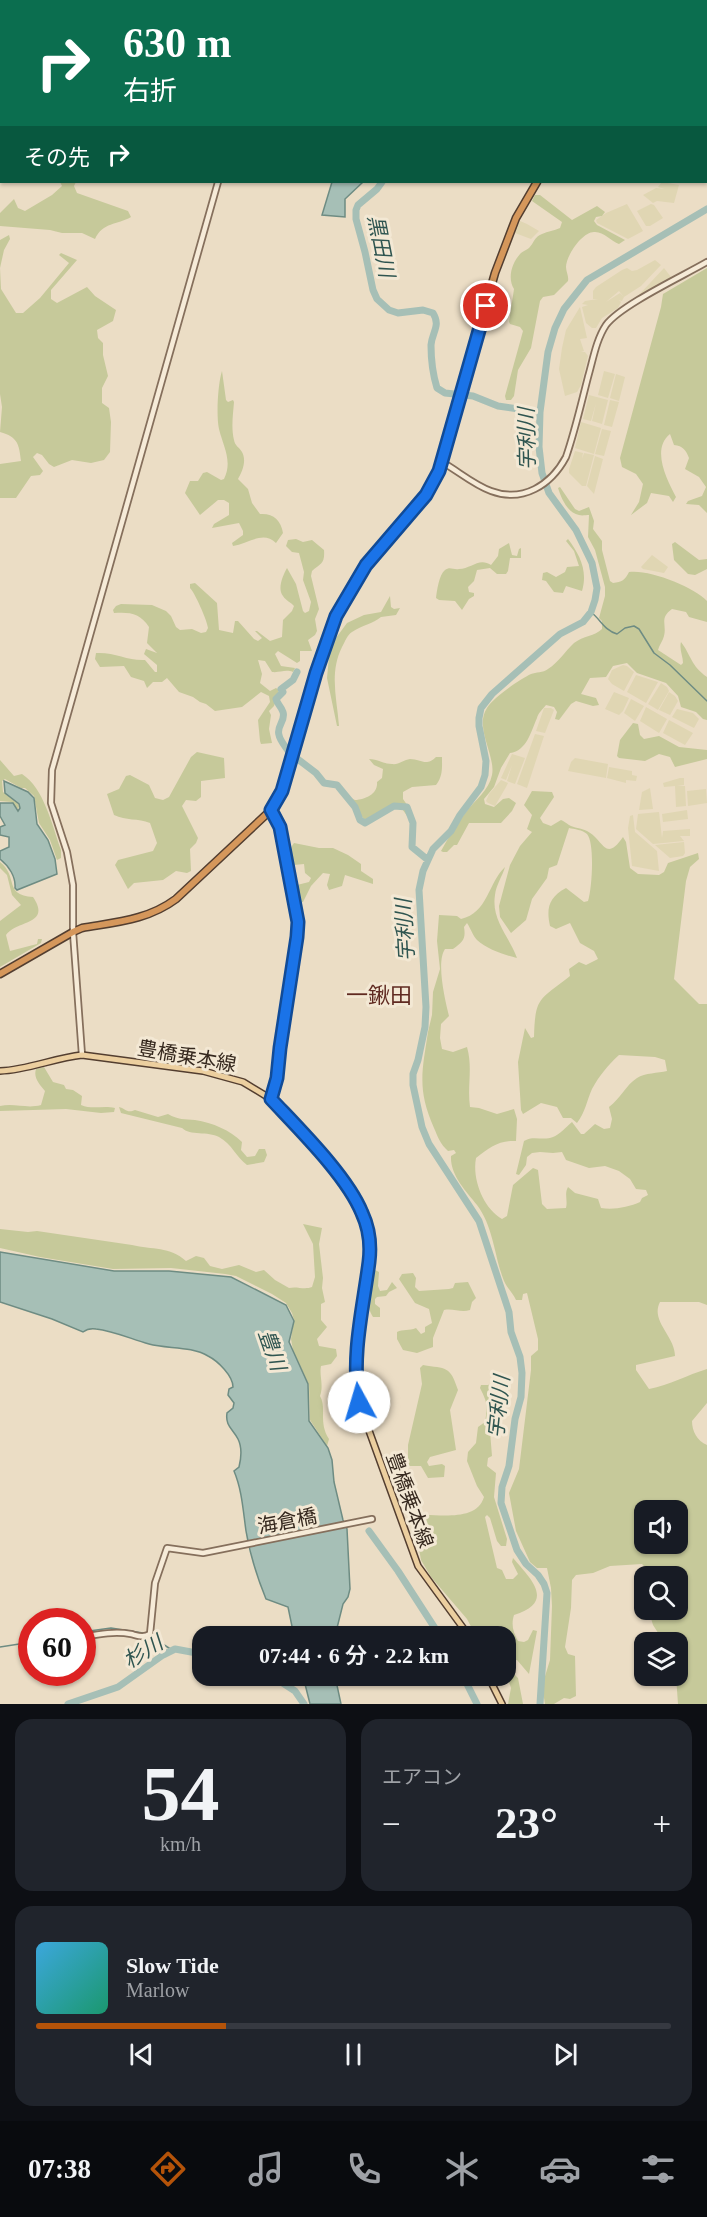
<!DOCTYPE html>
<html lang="ja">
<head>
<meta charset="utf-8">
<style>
	body { margin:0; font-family:"Times New Roman","Noto Sans JP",serif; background:#20242c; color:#f1f3f6; height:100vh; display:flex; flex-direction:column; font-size:22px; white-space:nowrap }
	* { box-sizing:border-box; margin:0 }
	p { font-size:20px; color:#9ea1a6 }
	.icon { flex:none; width:33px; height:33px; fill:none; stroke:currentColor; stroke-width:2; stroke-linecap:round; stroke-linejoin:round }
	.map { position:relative; height:1704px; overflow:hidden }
	.sheet { display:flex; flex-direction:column; gap:15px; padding:15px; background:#0d0f14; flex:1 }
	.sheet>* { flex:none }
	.top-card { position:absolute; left:0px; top:0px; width:708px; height:183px; box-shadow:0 2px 4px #0004; background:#0b6e4f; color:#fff; overflow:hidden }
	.tools { position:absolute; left:634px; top:1500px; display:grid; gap:12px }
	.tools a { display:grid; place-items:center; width:54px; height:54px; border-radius:12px; background:#171b24; box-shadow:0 2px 4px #0004; font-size:30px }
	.speed { position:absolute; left:18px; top:1608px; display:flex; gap:12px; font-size:30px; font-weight:700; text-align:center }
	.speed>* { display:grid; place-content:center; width:78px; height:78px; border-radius:50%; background:#171b24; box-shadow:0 2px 4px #0004; line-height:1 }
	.speed .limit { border:9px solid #d22; background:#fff; color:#111 }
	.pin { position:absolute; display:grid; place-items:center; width:51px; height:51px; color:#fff; margin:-26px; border:3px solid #fff; border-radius:50%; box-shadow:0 2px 6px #0007 }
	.me { position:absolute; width:66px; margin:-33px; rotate:354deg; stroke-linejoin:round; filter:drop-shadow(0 0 4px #0008) }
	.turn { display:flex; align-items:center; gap:21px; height:126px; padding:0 24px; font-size:27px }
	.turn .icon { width:78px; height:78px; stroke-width:2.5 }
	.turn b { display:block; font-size:42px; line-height:51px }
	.then { display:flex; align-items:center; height:57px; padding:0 24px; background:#0003; gap:12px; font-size:22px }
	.big { font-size:45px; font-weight:600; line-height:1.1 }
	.sheet .card { flex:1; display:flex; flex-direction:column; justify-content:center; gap:9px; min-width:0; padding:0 21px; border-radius:18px; background:#20242c }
	.sheet .dial { align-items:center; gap:0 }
	.dial b { font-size:78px; line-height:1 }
	.song { display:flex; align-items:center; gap:18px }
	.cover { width:72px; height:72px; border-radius:9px; background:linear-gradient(135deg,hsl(200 70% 55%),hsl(160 70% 35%)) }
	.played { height:6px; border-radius:3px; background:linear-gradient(90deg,#b45309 30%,#363941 30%) }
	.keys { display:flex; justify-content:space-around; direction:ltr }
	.heat { display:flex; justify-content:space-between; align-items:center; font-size:33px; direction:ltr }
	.sheet .tiles { flex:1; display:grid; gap:15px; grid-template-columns:1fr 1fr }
	.card:last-child { grid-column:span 2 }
	.trip { position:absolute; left:192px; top:1626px; width:324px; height:60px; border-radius:18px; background:#171b24; box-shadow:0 2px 4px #0004; font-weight:600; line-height:60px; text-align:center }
	.tab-bar { display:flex; height:96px; justify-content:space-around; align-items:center; background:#090b0e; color:#9ea1a6 }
	.tab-bar .icon { width:42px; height:42px }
	.tab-bar .current { color:#b45309 }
	.tab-bar b { font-size:27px; color:#f1f3f6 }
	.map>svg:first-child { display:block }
</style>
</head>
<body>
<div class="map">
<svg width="707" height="1704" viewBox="0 0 707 1704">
	<rect width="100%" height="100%" fill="#ebddc5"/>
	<path fill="#e0d6b3" d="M662,182L679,185L674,203L657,201L653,203L643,195L656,188L665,189L658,187Z
		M627,204L643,231L628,239L597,223L596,220L606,213Z
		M651,204L654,205L663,218L650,226H646L637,211Z
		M520,221L527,224L539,231L531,239L515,233Z
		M655,260L661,265L641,286L624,297L619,291L606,302L620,293L624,297L622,301L619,300L621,302L618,308L602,318L596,328H592L586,323L582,307L588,305L582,304L585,301L598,299H593V291L596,287L622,270L627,268L632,271L637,270Z
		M664,268L671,277L639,298H636Z
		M580,307L587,338L580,339L584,351L581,352H585L588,356L581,385L577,392L565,396L559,369L562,348L566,330Z
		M604,371L615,374L608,398L598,395Z
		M616,374L625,377L619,401L610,398Z
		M589,395L608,400L602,424L592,421L596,403L591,421L583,419Z
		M610,400L619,402L612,427L604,425Z
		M581,422L601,428L594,454L575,448Z
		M602,429L611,431L604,456L595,454Z
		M575,451L583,453L582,459L584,453L594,455L586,486H582L569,473V469Z
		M595,456L603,459L594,494L587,486Z
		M652,555L668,567L664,573L643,569L641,567Z
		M623,665L627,666L634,672L624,691L612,684L608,679L612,670Z
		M636,675L658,682L646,703L627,692Z
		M661,683L667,687L669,691L658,710L648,704Z
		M614,692L629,698L623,711L619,715L605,709Z
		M669,692L675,696L678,701L670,715L659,710Z
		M631,699L644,706L635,721L624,713Z
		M646,707L667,719L659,733L640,721Z
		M544,708H551L554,710L545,733L536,731Z
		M677,709L693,713L699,719L694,728L672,717Z
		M669,720L693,733L685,745L663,733Z
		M535,734L544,736L527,788L517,784Z
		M512,754L525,758L515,784L507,781L512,765L506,780L501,778Z
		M575,758L608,764L606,778L568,771L571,762Z
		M609,767L632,771V775L637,776L636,781L626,780V783L607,778Z
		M680,778H684V785L677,786H685L686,806L676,807L675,786L664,787L663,783Z
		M501,780L508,783L506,787L495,806L488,803L486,801L489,794Z
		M650,788L653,809L639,810L642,792Z
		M706,789L707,803L688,806L687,791Z
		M687,810L688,819L663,822L662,814Z
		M659,812L662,838L663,831L690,829V836H680L684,841L653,844L636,829L638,814Z
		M633,815L635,832L657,851L659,871L632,866L628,828L630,816Z
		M684,842L685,853L683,856L670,858L655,845Z"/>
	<path fill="#c6c99a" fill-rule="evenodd" d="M60,182H76L74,186L77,193L128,211L131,217C117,225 103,222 95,239L82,233H62L50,230L0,226V213L14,199L18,208L25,211L52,195L62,186Z
		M535,195H540L572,220L597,206L605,212L602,216L596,217L594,221L597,225L625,240L619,244C611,241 603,231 594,232C582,232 566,256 566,267C566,272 569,276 568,281L554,295L543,297L540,301L531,348L518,370L514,396L511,400H506L505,396L523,331L520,327L510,324L509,322L514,289C507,278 512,262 521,253C523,251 527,250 529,248C534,243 534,237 542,234C548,231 554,231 560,228L562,222L532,201Z
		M9,235L10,239L4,250L0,268L1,289L16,313H23L40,298L69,263L59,255L61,253L77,260L51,290V299L57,303L87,287L95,296L116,310L113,321L97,330L98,338L103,343V355L108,376L102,388V403L109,408L111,422L110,452L104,460L91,463L72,460L54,467L49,464L42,455L37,453L33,457L43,471L40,475L31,476L16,498H0V464L21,461C19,444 18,437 0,432L2,407L0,394V240Z
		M707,268V513L699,505L686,504L688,501L702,496L706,487L699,477L685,469L689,458C686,450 683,446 674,445L670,434C651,449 667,480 676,497L673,502L669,496L651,493L647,503L631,515L639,502L643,484L636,474L622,467L620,458L661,307L663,294Z
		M222,371L226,400L228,402L233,400L234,402C233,415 231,428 234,440C235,446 239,447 242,452C247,461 242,472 238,479L248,489L252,503L260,514C273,513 281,520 283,533L276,543C263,530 248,544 233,546L232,543L243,535V531L239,523L212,528L214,524L229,515V503L224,500H218L200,515L185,493L190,481H198L203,473L207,472L221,480L224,479C233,461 223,446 219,429C216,416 218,383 222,371Z
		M560,487L575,509L579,511L589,507L594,521L593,529L602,541V550L610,581L613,583C622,582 625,580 629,572C649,569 694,587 707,601V622L689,617L686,612L672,609C659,618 667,625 664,636C663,641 659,645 658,650L681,665L683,663C683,656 679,649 681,642C691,655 691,666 707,677V720L703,719L696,712L681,707L678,696L666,683L637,673L627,663L613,666L606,677L590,678L581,694L596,698L599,705L593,706L576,701L571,704L559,720L555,719L557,712L554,707L546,705C543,709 538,713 537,718C531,731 527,751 510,753L501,768L494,787L484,799L485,804L494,807L503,799L509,798L516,803L512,811L501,823H469L457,845H454L447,852H443L441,851C448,838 457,824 466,812C475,800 489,790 492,775C496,756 474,727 487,708C493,698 520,679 531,674C536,672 543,673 548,669C559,662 565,651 574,643C583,636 595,636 602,629V621L599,618L605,596V587L595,550L588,537L589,515C586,515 582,516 579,515C567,513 561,497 558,488Z
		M296,539L303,542L312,540L324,550C325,564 321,563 312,571L311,576L319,609L315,619L317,631L315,635L308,640L312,651H300V661L297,663L278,651L275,654L281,666L295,668L293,672C285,669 280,673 272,672L265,661L258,660L262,674L260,683L270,691L276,688L279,690L274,706L269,711L271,715L269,729L272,743L261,744L260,741L258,720L270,702L269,696L261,692L242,707L215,711L206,704L200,702L193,697L179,692L167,678L162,682H153L147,688L144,681L131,677L124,666L100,667L95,659L96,653C115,652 128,661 145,660L155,672H157V665L144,654L146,649L157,653L147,643L149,627C140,613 130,612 114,613L113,610L116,606L121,604L152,605L166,611L171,616L176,627L180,630L192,629L201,633L206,632L208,628C207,620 195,593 190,588V584L195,583L217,603L219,630L233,633L235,621H238L254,639L258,641L262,638L255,631H257L270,641L282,637L283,620L292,611L294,606C291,602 286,601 283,596C277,589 283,575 287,568L296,584L303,611L305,613L309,611L311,602L303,580L304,572L299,553L292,552L286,546L288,540Z
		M568,539C580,555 588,571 582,591L566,586L563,593L554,592L546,581L542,580L543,573L547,572L556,577L565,572L567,567L579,566L574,551L566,541Z
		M675,542L699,560L707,559V569L695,575L688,574L674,560L672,544Z
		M509,543L512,555L517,556L519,549L521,548V558H510L508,571L506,574H497L490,568L477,570L474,581L468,587L469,592L474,593V596L469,599L462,610L455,601L439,600L436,598C437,590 439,575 445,570C450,566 453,570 459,569C471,569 479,557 491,565L498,556L499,549Z
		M390,596L391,607L394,609L400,608L396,615L381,617C373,624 362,625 352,632C347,635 345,642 342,647C329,673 337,699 339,726H337L327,678L330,646L347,623L364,615L381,612Z
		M633,723L638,724L640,735L644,739L659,736L679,747L707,750V759L675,767L670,757L659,754L645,761L619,758L617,756L620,740Z
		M197,752L224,758L225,778L201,781V797L196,801L186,800L182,806L198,838L196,843L190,849L191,871L187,873L176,871L163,880L134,883L128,889L115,865L118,860L153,851L157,843L150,823C138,818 126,821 114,815L107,794L119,789L126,776L130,775L149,785L155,798L163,800L169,797L191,757Z
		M436,757H442C442,768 443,776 436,785L412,787L403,792V799L412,812L410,820L400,806L388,808L366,821C359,814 356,807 349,800V797L355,800C366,799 378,794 377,782L382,778L383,769L374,765L369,759C377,759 384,764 392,764C399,765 403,760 410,759C421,759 426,767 436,757Z
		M0,760L14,776L22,774C44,788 52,825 61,850V858L57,860L50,840L39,823L34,796L25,788H21L5,779L2,781L3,792L18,804L19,807L18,809L11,802L0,801Z
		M532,791L552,792L554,797L540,818L543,823L551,826L561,820C564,821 566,823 569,825C574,828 581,828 587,831C604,840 605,863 623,837L626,842L630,868L638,874L659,875L664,872L668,863L698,853L699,859L690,867L686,881L674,979L699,1004H707V1305L699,1302H660C650,1321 675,1336 675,1356L636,1365V1370L649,1389C670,1385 687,1375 707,1369V1403L692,1421C692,1431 697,1441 707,1445V1704H678L676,1676H678V1642H664L653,1625L650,1615L652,1610H678V1576H645V1582L640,1577L645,1567L642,1564L610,1566L593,1573L576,1575L572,1580L571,1608L565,1647L568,1654L575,1656L576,1696L570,1699L564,1698L554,1704H545L542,1686L550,1660L552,1606L551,1588L547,1568H537L530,1562L516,1531L509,1493L519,1469L531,1370V1356L538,1350V1339L527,1293L523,1294L522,1300H516C513,1293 507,1288 504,1281C494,1256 494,1228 477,1205C466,1191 450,1175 451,1156L456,1153L454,1150L448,1151C440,1144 438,1137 434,1128C417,1089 422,1072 428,1032L432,1015L433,992L440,969L437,941L439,915L457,916L461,919C488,913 488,883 505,867C502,877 496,885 495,895C491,920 509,936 517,958C504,955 487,949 477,940C473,936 471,929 467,923L464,927C466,939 463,942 453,949H445C436,962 445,1000 449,1016L441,1024L440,1038L442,1049L453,1052L467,1047C473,1068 467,1086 470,1107L479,1108L497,1114L514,1109L517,1119L516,1141C499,1140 489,1148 476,1158C472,1179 483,1208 502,1219L507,1216L513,1185L533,1168L538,1170L542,1204L547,1209L566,1208C568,1200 564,1194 568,1187L575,1193L598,1199L601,1208C614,1210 629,1207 640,1202L642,1198L648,1195L646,1190L636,1189L630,1179L619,1171L605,1166L589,1168L566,1160L562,1152L553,1153L540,1152L532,1153L527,1157L526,1165L519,1175L516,1174L524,1141C533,1135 543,1141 553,1137C559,1135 566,1127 572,1122L581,1134H584L595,1124L604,1129L610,1128L612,1119L609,1107C620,1099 626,1085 637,1078C645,1073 658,1073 667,1071L665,1060L655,1057L619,1055C608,1065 599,1076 592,1089C587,1100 585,1113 577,1123L571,1118H563L557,1107L541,1103L523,1114L521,1110L518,1062L525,1028L531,1038L534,1037C535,996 540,1000 570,976L569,969L579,962L586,965L598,959L594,951L580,943L570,923L556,929L550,926C546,908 549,897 566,888L584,902L588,901C592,889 595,843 587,834C583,830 574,829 569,828L557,865L549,868L547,878L532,899L526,920L511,933L500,917L499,906L510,865L520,846L532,832L527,829L532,815L524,805ZM645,1510H678V1544H645Z
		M294,843L319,848H333L348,855L361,864V871L373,879V884L345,875L342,886L329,890L327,885L330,874L323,873L311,886L303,902L299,903L297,900V885L309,882L311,878L305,873L304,864L294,865C291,858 288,850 294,843Z
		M0,862C19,877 3,895 33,897C52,925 16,920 6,935L10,951L37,944L38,939H42L41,943L0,967V921L21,905L12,895L7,875L0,868Z
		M44,1067L53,1082L64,1085L66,1089L73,1090L82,1096L81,1105C93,1110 103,1105 115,1108L114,1112L101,1113L66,1109L0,1111V1106C15,1103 27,1109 41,1105L45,1091C40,1085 33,1078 36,1069Z
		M119,1107C125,1108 127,1114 135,1110L158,1117L168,1114C178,1120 185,1119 195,1120C213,1123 230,1130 242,1142L241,1150L247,1157L255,1156L259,1149H265L267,1155L264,1162L247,1165C236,1157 232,1144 219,1137C208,1131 190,1136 182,1128L121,1113Z
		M303,1224L322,1228L319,1244L323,1278L322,1288L325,1302L321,1304V1320L327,1327L317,1339L319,1346L336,1349L337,1356L331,1364L321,1366C319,1375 324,1385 320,1396C327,1408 318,1422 329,1439L327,1446L310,1420L309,1385L293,1350L291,1339L294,1320L292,1313L286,1303L272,1294L236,1276L225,1274L171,1268L113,1269L40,1257L0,1248V1229L28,1232L37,1231L132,1245C152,1250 170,1246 186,1261L196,1256L204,1258L210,1266L222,1269L239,1265L256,1272L264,1270L275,1280L289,1288C297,1286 304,1290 312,1287L315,1277L313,1244Z
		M375,1270L379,1272L378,1286L380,1291L387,1290L392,1282L397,1288L389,1292L386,1296L377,1297L375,1299V1304L380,1308V1317H373C365,1305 366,1282 375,1270Z
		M413,1273L416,1278L415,1287L419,1291L449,1289L453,1288L455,1283L468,1282L476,1298L472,1302L470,1310C461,1313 453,1308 444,1310L433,1338V1347L417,1353L403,1350L397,1339V1332C403,1329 409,1331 416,1328L421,1334L425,1332V1327L432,1323L429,1309L415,1303L399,1279L402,1274Z
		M423,1365C446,1369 450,1365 458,1390L450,1410L456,1450L430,1457L427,1462L429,1466L442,1464L445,1466L444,1477L428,1478L421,1466H405V1463L408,1461V1445L422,1384L420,1368Z
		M494,1382L489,1419L492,1456L488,1458L487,1466L496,1473L494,1497L507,1539L506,1546H501L497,1541L490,1518L487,1515L485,1517L497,1568L502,1570L506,1579H513L518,1574L512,1562L513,1558C531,1579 556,1602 514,1615C511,1625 513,1632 518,1641L524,1642L528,1640L533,1630L537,1631L529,1674L517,1660L506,1661V1636H476L467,1619L431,1577L421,1560L419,1549L423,1540L422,1520L425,1515C445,1515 477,1520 484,1497L477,1486L467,1461L468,1452L476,1443L478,1427L485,1422C488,1405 487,1402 480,1388L481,1385H488Z
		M513,1673L518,1678L523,1704H508L511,1688L508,1679Z"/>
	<path fill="#a6bfb6" stroke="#6e8c83" stroke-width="1.5" d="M332,182H363L345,199V217L322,215Z
		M4,781L28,792L34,798L37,824L48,840L55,859L57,874L17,890L15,888C16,877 9,866 0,859V851L9,847V837L0,835V827L5,825L0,816V803H13L18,811L20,808L19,804L5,793Z
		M0,1252L114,1271H169L231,1277L286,1305L294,1321L289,1342L308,1384L309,1421L328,1448L332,1460L334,1482L343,1520L347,1529L350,1589L348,1597L343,1604L335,1636H294L288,1607L266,1599C257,1577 250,1555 246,1531C243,1510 242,1490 234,1471L239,1467C241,1459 242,1447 238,1439C233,1429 225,1426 227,1413L233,1408L234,1403L228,1395L229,1389L233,1387C233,1376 218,1361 208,1356C191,1346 167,1349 149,1344C131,1339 114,1331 96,1329C90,1328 87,1329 83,1332L52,1319L0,1302Z
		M303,1676H335L341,1704H310Z"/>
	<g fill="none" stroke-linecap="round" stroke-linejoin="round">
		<path stroke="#6e8c83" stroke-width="1.5" d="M591,612C601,620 604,630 617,634L625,628L634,626L639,629L654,653L670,665L707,701
			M82,1632L111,1628L143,1633
			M155,1639L172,1650
			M0,1647L32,1642"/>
		<path stroke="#a6bfb6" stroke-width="7" d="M395,2V0
			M382,182L377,189L358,205L356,210V219L365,252L373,290L377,299L389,310L398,313L423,310L433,313C441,326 432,332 431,345C431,358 433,375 437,388L445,393L473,396L498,406L540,412
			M289,752C286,747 280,741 279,735C276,726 286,721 283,712C281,706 277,704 276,699L283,692L281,689L293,680L297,672
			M295,757L316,773L324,783L337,785L355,807L360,820L365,823L394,806L407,807L413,823L412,847L428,860
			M369,1531L398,1571L440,1636
			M272,1676L295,1691L304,1704
			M463,1676L477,1704
			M68,1704L118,1687L163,1655L175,1649L202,1654
			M540,1704L547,1593L544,1584L538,1575L526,1564L517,1550L501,1503L502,1487L509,1466L515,1419L521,1397L522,1373L520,1357L511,1332L509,1312L479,1221L429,1144L422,1127L413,1085V1074L418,1060L425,1027L426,1007L419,890L423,871L433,849L451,831L460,815L481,787L485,775L486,761L479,726V718L481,708L492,694L560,634L583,622L591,612L595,600L597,588L592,563L576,530L549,493L542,473L539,447L540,412L548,352L555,328L564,309L587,280L707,209"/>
		<defs>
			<path id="minor" d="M268,2L269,0
				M442,462C458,471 474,485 491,491C523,503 551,485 566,457C575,431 581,404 588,377C593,360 596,340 606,325C621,305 683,276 707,262
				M82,1055L73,932V885L67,852L51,803L52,770L218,182
				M271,1099L277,1079L280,1048L297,937L298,922L281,827L271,810
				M82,1637C99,1634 115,1631 131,1634C139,1636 143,1638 150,1634L155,1583L167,1548L203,1553L372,1519"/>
			<path id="major" d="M0,1071C28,1070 54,1058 82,1055L203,1071L243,1082L271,1099L281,1110L320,1154L355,1197L364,1215L367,1229L370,1251L356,1358L359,1403L418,1566L469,1636
				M488,1676L502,1704"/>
			<path id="highway" d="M665,2L666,0
				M0,974L73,932L82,928C116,922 148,920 176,899L271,810L282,791L327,640L346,596L376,551L426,495L439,471L495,273L516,218L537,182"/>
		</defs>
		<use href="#minor" stroke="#856f5c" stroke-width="8"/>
		<use href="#major" stroke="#533e30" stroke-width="8"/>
		<use href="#highway" stroke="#533e30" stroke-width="9"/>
		<use href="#minor" stroke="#f6ebd8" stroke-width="4.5"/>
		<use href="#major" stroke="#eccf9f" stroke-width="5"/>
		<use href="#highway" stroke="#d5975b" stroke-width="6"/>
	</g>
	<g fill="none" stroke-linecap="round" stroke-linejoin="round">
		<defs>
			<path id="route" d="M359,1402C351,1355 363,1309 369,1262C371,1246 369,1228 362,1213C347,1176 299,1129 271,1099L277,1078L280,1048L297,937L298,922L280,827L271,810L282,791L316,673L336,616L366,565L426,495L439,471L486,306"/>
		</defs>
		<use href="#route" stroke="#114b97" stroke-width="15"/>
		<use href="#route" stroke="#1a73e8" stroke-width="10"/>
	</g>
	<g text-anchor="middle" stroke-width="6" stroke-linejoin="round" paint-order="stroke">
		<g font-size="20" fill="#36291f" stroke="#f3e8d4">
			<text transform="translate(187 1056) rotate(10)" y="7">豊橋乗本線</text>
			<text transform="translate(410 1500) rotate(70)" y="7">豊橋乗本線</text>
			<text transform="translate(287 1521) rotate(-11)" y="7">海倉橋</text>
		</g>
		<g font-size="21" font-style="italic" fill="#2f5550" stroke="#f3e8d4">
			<text transform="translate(381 246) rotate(79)" y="7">黒田川</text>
			<text transform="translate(527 439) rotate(-91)" y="7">宇利川</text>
			<text transform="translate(405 930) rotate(-93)" y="7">宇利川</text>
			<text transform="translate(272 1350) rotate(71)" y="7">豊川</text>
			<text transform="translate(499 1407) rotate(-84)" y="7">宇利川</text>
			<text transform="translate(143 1652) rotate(-32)" y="7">杉川</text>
		</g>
		<g font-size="22" fill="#602a21" stroke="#f3e8d4">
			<text x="379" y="1003">一鍬田</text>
		</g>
	</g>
</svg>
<div class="tools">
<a><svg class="icon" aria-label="sound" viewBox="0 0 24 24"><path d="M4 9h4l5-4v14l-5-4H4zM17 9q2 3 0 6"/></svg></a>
<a><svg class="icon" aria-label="search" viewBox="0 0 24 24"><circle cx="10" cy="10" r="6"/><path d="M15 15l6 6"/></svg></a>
<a><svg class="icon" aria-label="layers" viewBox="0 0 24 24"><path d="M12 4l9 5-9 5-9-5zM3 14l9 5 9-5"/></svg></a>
</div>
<div class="speed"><div class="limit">60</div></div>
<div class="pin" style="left:486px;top:306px;background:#d93025"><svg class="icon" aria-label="arrive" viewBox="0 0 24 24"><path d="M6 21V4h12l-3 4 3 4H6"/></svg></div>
<svg class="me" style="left:359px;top:1402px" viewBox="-20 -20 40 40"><circle r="19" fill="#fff"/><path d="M0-13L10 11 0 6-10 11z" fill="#1a73e8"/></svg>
<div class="trip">07:44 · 6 分 · 2.2 km</div>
<div class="top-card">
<div class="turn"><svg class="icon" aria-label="right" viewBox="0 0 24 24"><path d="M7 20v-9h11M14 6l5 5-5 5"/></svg><div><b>630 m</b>右折</div></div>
<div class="then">その先<svg class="icon" aria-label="right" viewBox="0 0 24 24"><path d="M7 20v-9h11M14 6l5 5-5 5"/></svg></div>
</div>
</div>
<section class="sheet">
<div class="tiles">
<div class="card dial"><b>54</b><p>km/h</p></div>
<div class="card"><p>エアコン</p>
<div class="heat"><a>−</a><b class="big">23°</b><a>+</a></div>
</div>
<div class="card">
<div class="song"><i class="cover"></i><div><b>Slow Tide</b><p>Marlow</p></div></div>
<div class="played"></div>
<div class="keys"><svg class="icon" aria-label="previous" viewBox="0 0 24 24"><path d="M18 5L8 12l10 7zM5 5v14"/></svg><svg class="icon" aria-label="pause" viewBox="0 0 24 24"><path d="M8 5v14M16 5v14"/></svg><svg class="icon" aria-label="next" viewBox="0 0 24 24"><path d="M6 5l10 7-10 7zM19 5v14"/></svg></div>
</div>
</div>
</section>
<nav class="tab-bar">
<b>07:38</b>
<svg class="icon current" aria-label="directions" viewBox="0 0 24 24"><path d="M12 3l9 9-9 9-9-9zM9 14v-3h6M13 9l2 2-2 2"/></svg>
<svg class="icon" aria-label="music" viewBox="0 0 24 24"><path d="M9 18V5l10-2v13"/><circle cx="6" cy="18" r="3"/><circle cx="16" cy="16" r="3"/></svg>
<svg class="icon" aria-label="phone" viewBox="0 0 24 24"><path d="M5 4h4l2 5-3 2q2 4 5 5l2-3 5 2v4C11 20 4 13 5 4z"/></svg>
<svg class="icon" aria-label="climate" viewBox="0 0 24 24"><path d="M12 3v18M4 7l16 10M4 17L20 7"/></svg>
<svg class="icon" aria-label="car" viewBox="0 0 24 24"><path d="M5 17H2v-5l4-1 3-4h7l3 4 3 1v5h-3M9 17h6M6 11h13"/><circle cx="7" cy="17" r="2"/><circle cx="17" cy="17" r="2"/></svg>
<svg class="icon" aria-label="filters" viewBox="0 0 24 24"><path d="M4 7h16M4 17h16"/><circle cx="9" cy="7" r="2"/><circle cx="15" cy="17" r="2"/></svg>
</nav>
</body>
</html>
